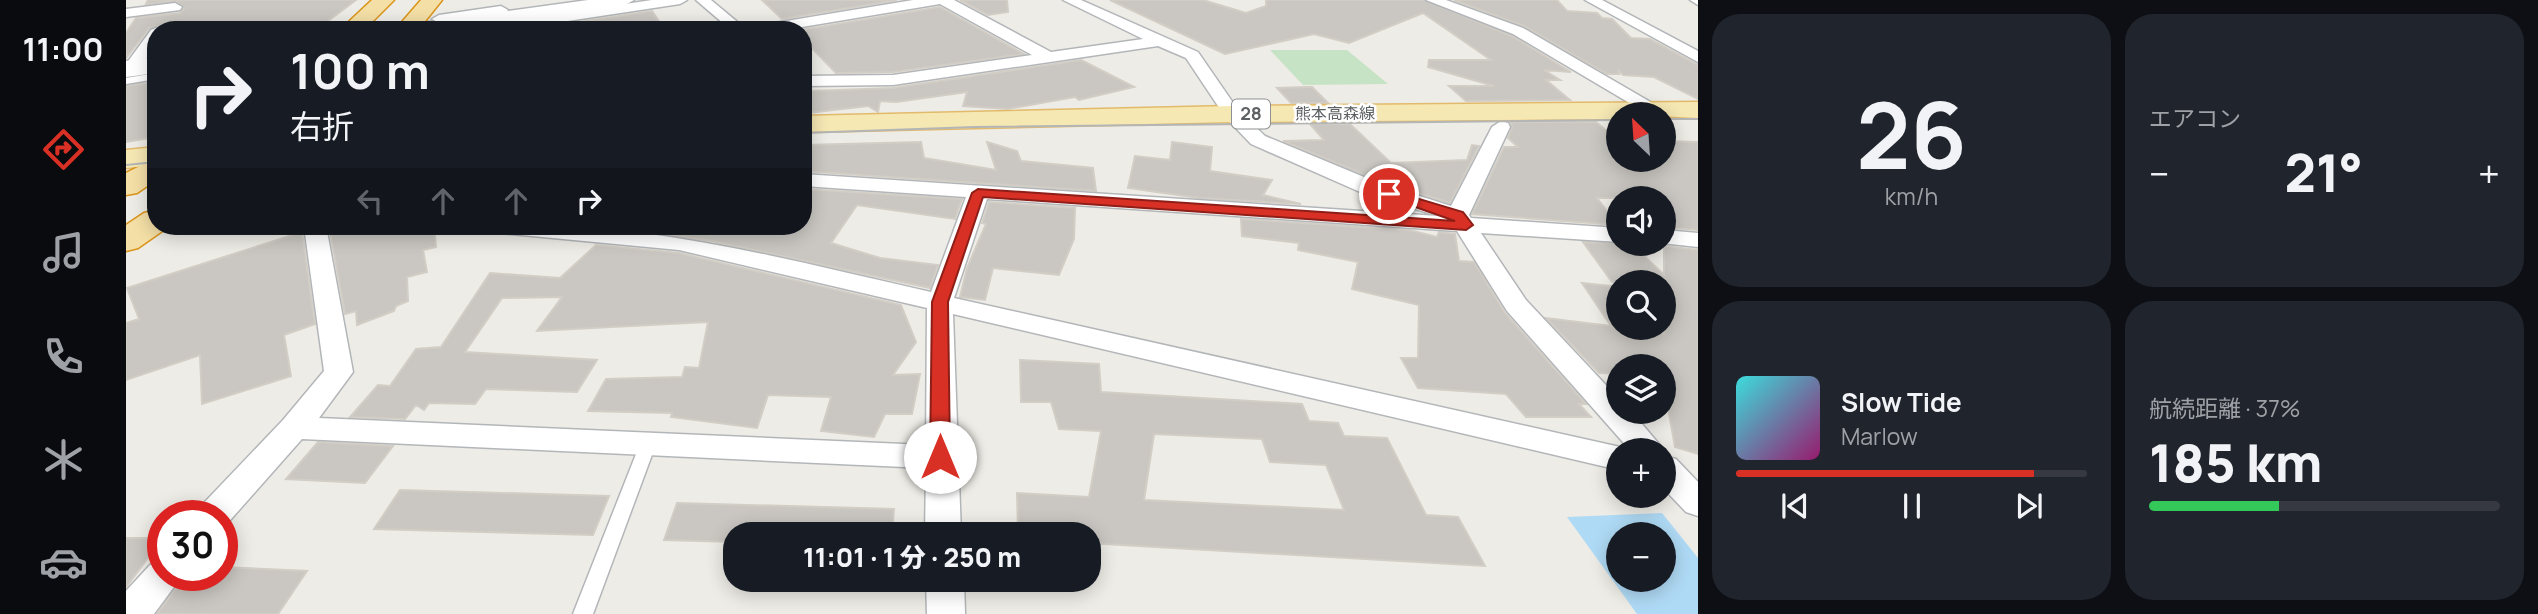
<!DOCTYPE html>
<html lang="ja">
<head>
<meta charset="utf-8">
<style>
	body { margin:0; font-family:Manrope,"Noto Sans JP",sans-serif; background:#20242c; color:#f1f3f6; height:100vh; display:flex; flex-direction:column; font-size:26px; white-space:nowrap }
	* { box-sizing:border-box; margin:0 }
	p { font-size:23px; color:#9ea1a6 }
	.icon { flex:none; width:38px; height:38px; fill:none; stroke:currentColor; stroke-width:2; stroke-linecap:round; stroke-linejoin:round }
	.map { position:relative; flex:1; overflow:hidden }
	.details { display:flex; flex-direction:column; gap:14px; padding:14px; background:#0d0f14; width:840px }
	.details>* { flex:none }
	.hud { position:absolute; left:21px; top:21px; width:665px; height:214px; border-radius:28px; box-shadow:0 4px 18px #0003; background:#171b24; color:#f1f3f6; overflow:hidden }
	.needle { width:46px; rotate:335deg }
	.tools { position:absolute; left:1480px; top:102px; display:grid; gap:14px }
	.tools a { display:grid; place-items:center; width:70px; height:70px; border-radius:50%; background:#171b24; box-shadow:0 4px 18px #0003; font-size:35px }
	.speed { position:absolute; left:21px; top:500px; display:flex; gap:14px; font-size:35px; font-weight:700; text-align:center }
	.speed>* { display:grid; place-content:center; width:91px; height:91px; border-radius:50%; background:#171b24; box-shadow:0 4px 18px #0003; line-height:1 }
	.speed .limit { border:10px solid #d22; background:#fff; color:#111 }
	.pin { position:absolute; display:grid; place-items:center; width:60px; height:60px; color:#fff; margin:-30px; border:4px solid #fff; border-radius:50%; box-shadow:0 2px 7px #0007 }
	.me { position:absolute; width:77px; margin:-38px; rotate:0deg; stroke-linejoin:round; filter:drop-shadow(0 0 5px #0008) }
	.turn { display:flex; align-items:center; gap:24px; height:147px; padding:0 28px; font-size:32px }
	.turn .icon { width:91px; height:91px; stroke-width:2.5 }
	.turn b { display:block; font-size:49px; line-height:60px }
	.lanes { display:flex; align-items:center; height:66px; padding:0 28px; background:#0003; justify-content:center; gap:35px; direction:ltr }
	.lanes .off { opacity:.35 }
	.big { font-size:52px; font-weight:800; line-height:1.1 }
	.details .widget { flex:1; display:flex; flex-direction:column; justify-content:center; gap:10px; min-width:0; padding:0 24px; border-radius:28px; background:#20242c }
	.details .dial { align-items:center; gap:0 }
	.dial b { font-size:91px; line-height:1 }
	.song { display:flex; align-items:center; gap:21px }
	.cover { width:84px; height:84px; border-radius:10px; background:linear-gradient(135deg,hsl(180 70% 55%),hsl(320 70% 35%)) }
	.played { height:7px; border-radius:4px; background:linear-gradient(90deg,#d93025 85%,#363941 85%) }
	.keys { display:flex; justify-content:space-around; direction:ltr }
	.heat { display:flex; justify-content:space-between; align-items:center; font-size:38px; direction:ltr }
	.charge { height:10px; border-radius:5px; background:linear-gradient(90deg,#34c759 37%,#363941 0) }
	.details .tiles { flex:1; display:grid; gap:14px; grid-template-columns:repeat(2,1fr) }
	.trip { position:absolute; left:597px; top:522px; width:378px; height:70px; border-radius:28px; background:#171b24; box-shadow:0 4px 18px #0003; font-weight:800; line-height:70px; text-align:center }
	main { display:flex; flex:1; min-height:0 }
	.tab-bar { display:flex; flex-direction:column; width:126px; justify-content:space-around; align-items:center; background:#090b0e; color:#9ea1a6 }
	.tab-bar .icon { width:49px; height:49px }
	.tab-bar .current { color:#d93025 }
	.tab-bar b { font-size:32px; color:#f1f3f6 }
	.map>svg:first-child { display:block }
</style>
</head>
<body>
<main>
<nav class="tab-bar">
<b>11:00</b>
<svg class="icon current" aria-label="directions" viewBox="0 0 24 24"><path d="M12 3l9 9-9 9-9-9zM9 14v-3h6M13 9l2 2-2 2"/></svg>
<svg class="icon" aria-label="music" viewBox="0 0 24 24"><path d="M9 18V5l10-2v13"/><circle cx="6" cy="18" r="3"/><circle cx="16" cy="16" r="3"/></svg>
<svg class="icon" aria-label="phone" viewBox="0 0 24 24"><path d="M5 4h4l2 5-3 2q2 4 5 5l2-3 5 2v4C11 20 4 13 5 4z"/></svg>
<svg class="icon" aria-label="climate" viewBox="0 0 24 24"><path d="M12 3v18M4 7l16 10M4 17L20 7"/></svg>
<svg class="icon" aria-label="car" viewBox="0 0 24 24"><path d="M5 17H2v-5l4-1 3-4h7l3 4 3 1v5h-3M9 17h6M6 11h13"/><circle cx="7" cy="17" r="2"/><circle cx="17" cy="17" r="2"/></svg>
</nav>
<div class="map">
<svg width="1572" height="614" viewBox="0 0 1572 614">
	<rect width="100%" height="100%" fill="#eeece6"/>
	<path fill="#c7e3c5" d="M1144,50H1221L1262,84L1177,85Z"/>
	<path fill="#afdaf5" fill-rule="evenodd" d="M1536,513L1572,558V614H1511L1441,517ZM1493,534H1538V579H1493Z"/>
	<path fill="#cac7c2" stroke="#d2cdc5" stroke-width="2" fill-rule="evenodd" d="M22,0H230L190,30H37L29,26L23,28L0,58V33L10,18L54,13L58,8L50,1L20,4Z
		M636,0H771L656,19Z
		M834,0H881L882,12L862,15Z
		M984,0H1077L1120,13L1140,6V0H1298L1386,36L1445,72L1418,70L1434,80H1420L1444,100L1340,101L1323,86H1368L1302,67L1303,60H1365L1297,13L1223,43L1188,34L1099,54Z
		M1328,0H1431L1441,11L1471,13L1476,18L1486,19L1505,38L1524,39L1572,65V99L1528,77L1497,75L1493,71V74H1481L1398,26Z
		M814,7L898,54L767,72L710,73L677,39L675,30Z
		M526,11L539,30H413V28Z
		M955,60L1008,87L953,100L949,97L882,109L837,106L841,92L770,102L754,101L752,112L742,106L681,113L684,91L767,88Z
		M30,82V137L0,142V86Z
		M1181,87H1186L1202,103H1165L1151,88Z
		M1385,122H1470L1493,141V159H1538V141L1572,142V230L1538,227V198H1471L1492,225L1346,214L1378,147H1392L1382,138L1386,128Z
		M1184,124H1224L1265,163L1341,160L1346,145L1353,146L1324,203L1251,180L1157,141L1198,140Z
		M795,142L798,158L870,170L861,142L891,151L895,161L967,168L970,191L677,171V145Z
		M1046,142L1086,147L1084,171L1146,180L1137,195L1175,204L1073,198L1002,188L1009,156L1044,160Z
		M677,189L836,199L829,219L731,205L705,243L754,258L812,265L804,288L586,241L488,228L677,226Z
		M863,202L949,208L948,239L933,275L867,268L859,300L834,297L841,268L860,224L856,223Z
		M1115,219L1283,230L1311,237L1313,232L1329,234L1333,261L1348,262L1379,313L1460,404H1453L1465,417H1400L1380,394L1292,388L1275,358H1292L1293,305L1226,289L1232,262L1172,250L1173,243L1116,236Z
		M203,226H308L310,247L297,250L301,272L281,277L282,301L270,306L268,311L231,325L230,311L219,314Z
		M176,232L189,324L158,335L165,376L76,404L74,355L0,380V323L13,319L1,288Z
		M1457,242L1505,243L1538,275V246L1572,250V454L1549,447L1538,386V366H1493V374L1473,373L1420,318L1485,326L1456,283L1493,287V327L1538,334V282H1486Z
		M470,245L553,253L775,305L790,342L767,375L794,374L786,414H759L748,437L695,431L705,397L642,395L631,428L545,417L546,413L462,411L480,379L556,377L559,367L573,368L582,322L411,331L436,297L376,298L339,352L471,360L451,392L360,389L349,404L303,403L298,410L290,405L279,419L224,417L252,385L264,386L290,349L315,347L364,273L434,278Z
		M894,360L973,364L975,392L1176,404L1183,421L1212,423L1218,436L1261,438L1300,515L1332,517L1359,566L962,543V534H892L891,493L963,497L975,431L933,429L925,402H895ZM1028,434L1136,439L1144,462L1200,465L1218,510L1018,500Z
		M192,442L267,446L239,483L160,479Z
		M274,490L483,496L467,535L248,529Z
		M551,503L768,509L766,534H609V542L538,540Z
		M0,538H37L0,587Z
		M96,567L181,571L152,614H31L59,576H96Z"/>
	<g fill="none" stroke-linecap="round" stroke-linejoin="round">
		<defs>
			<path id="service" d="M30,57V63L0,67V61Z
				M30,73V79L0,84V78Z
				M522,438L528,440L530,444L467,614H447L514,444L516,440Z"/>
			<path id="minor" d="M526,0H561L554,4L382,30H343L350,26Z
				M570,0H585L621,30H605Z
				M787,0H828L925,52L1017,39L937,0H955L1072,52L1112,110L1139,136L1250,182L1325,206L1366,127L1375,121L1382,123L1384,127L1343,215L1345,218L1493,228V242L1355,233L1400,300L1493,399V411H1505L1538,450H1493V470L827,314L835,534H799L800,468L176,439L99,526L96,527V516H70L75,506L157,420L198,371L178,226H200L227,372L193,418L800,445L801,308L553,250L374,233L363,226C515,219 658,259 805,292L840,197L677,186V174L1312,216L1234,192L1125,144L1100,118L1060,58L1032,46L767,85L677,86V76L767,75L906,55L814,4L658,30H623L630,26ZM861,199L1331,231L1381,311L1503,449L828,298Z
				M1300,0H1320L1397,28L1545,114L1538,119V114H1522L1387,34Z
				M1459,0H1476L1572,51V62Z
				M1564,0H1572V5Z
				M49,3L56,7L54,10L0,17V9Z
				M375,6L382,10L380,13L313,23L306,19L313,15Z
				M30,28L35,30H30V44L9,75H0V64L25,30Z
				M1538,230L1572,233V247L1535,243H1538Z
				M1538,456L1550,459L1572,482V516L1560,512L1538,489Z
				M37,561V576H56L28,614H0V591L24,565Z
				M800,579H838L839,614H801Z"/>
			<path id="tertiary" d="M462,0H508L499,5L329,30H279L288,24Z
				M30,61V73L0,77V65Z"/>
			<path id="primary" d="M1572,102V118L1493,114V119L1106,122L677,132V116L1106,106Z
				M30,147V165L0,168V150Z"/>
			<path id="trunk" d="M246,0H268L238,30H214Z
				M295,0H316L292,30H269Z
				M30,158V180L11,193L0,195V173Z
				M30,210V226L42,227L12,248L0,251V225L18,213Z"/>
		</defs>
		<use href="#service" stroke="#b3b6b9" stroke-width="3"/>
		<use href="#minor" stroke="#b3b6b9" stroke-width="3"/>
		<use href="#tertiary" stroke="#b3b6b9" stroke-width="3"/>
		<use href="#primary" stroke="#e2ba6b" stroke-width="3"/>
		<use href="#trunk" stroke="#da941a" stroke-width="3"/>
		<use href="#service" fill="#fff" fill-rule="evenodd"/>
		<use href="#minor" fill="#fff" fill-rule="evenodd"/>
		<use href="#tertiary" fill="#fff" fill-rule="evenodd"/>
		<use href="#primary" fill="#f6e8b3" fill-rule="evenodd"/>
		<use href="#trunk" fill="#f4dfa6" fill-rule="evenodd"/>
		<path stroke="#b4b5b5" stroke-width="2" d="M1538,119H1572
			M677,133L849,127L1493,120
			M0,165L30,162"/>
	</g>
	<path fill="#d93025" stroke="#8d1f18" stroke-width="2" d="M852,189L1329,221L1258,196V191L1263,190L1337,212L1347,225L1340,230L857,197L822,302L824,457L814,464L804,457L806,302L846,193Z"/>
	<g text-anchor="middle" stroke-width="5" stroke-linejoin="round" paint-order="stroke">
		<g font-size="16" fill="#5e6164" stroke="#fff">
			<text x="1209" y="119">熊本高森線</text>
		</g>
		<rect fill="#fff" stroke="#8e9092" stroke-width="2" x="1106" y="99.5" width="38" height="29" rx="5"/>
		<g font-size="18" font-weight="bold" fill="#5e6164">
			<text x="1125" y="120">28</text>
		</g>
	</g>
</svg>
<div class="tools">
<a><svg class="needle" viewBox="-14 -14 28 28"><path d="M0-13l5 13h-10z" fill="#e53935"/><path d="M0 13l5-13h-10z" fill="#9ea1a6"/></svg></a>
<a><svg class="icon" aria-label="sound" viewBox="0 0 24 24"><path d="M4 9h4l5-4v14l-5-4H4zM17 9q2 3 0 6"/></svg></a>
<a><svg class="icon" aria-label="search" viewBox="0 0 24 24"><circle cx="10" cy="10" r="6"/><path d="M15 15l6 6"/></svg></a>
<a><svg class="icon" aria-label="layers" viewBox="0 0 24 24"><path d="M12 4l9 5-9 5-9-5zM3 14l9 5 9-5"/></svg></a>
<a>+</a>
<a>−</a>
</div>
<div class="speed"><div class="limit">30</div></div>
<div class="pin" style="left:1263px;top:194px;background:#d93025"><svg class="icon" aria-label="arrive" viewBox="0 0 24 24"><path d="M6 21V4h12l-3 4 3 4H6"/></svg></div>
<svg class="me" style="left:814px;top:457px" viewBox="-20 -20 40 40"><circle r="19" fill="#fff"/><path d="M0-13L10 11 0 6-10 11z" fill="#d93025"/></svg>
<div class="trip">11:01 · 1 分 · 250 m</div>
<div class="hud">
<div class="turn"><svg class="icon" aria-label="right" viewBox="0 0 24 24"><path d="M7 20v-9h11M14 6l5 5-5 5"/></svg><div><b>100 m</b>右折</div></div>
<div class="lanes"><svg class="icon off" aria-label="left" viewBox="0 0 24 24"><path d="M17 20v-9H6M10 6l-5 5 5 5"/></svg><svg class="icon off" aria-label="ahead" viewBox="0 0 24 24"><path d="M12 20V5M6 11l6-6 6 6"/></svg><svg class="icon off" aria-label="ahead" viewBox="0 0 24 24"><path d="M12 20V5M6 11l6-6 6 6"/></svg><svg class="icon" aria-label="right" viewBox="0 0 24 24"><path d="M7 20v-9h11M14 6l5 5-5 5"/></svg></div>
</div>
</div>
<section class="details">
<div class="tiles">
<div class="widget dial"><b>26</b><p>km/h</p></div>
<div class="widget"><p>エアコン</p>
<div class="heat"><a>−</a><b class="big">21°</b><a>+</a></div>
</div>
<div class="widget">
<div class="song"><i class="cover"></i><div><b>Slow Tide</b><p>Marlow</p></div></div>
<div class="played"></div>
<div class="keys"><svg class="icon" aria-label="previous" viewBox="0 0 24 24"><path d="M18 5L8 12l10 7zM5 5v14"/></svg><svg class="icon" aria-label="pause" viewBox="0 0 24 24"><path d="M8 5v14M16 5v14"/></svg><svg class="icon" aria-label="next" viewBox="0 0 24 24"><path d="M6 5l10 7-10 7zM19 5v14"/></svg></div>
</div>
<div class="widget"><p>航続距離 · 37%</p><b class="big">185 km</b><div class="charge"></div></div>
</div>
</section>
</main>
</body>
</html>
